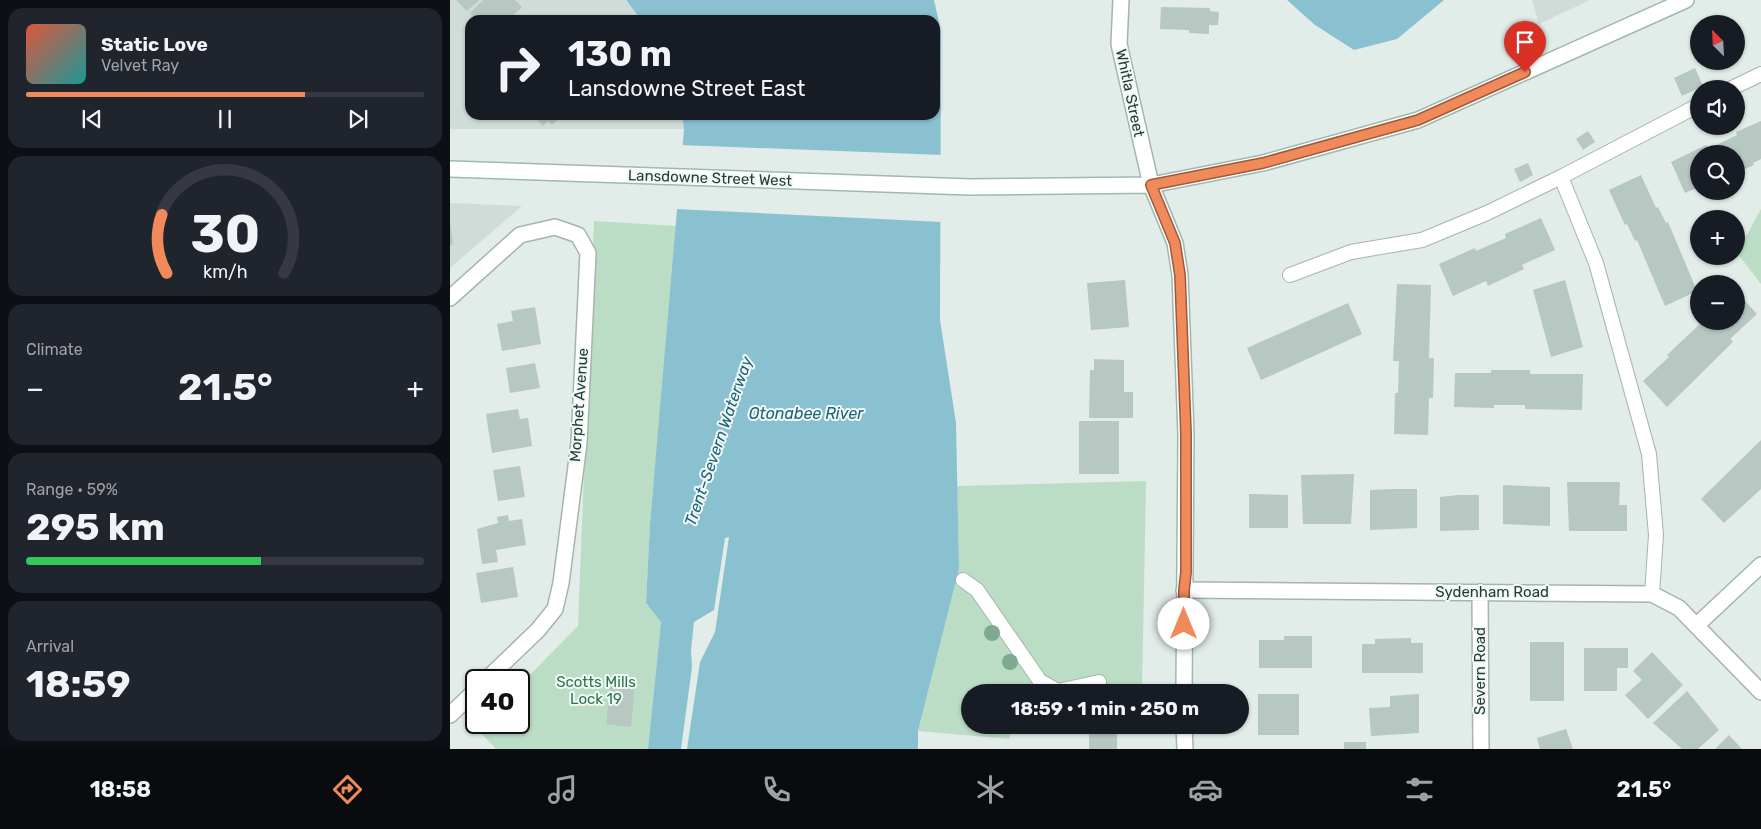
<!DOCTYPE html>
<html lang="en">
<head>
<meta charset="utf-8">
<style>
	body { margin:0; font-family:Rubik,sans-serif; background:#20242c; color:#f1f3f6; height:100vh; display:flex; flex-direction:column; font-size:19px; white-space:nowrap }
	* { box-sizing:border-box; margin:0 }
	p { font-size:16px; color:#9ea1a6 }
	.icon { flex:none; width:28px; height:28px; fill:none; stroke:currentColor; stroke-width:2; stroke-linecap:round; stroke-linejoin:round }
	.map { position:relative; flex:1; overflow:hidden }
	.panel { display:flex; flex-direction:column; gap:8px; padding:8px; background:#0d0f14; width:450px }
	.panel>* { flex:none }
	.top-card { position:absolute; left:15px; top:15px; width:475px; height:105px; border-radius:15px; box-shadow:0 1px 4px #0004; background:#171b24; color:#f1f3f6; overflow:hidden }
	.needle { width:32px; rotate:336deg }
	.buttons { position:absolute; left:1240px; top:15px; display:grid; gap:10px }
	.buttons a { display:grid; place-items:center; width:55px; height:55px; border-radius:50%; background:#171b24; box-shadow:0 1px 4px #0004; font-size:25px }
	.speed { position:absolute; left:15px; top:669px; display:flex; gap:10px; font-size:25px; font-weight:700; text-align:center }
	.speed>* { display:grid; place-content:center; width:65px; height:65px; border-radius:50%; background:#171b24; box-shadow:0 1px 4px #0004; line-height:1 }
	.speed .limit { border:2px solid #111; border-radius:8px; background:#fff; color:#111 }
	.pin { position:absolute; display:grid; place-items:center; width:42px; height:42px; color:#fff; margin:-51px -21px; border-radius:50% 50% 50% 0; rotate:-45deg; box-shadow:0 0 5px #0007 }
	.pin .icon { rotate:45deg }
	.me { position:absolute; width:55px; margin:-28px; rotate:0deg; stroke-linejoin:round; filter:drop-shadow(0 0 4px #0008) }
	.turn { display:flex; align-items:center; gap:18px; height:105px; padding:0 20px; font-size:22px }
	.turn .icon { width:65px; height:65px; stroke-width:2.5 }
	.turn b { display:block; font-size:35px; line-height:42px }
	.big { font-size:38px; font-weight:700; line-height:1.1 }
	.panel .card { flex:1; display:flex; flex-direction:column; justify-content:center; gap:8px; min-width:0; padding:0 18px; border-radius:15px; background:#20242c }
	.panel .dial { align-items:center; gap:0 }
	.dial svg { height:130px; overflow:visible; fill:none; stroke:#363941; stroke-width:7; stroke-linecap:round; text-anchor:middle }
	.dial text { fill:#f1f3f6; stroke:none }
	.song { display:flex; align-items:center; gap:15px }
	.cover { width:60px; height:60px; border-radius:8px; background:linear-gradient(135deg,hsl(10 70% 55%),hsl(180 70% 35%)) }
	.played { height:5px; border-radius:2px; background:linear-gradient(90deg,#f18a5b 70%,#363941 70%) }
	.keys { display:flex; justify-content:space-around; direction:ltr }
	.heat { display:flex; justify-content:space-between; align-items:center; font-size:28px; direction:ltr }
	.charge { height:8px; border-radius:4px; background:linear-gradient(90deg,#34c759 59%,#363941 0) }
	.trip { position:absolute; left:511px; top:684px; width:288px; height:50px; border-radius:25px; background:#171b24; box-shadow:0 1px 4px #0004; font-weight:700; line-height:50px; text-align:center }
	.tabs { display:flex; height:80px; justify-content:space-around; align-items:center; background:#090b0e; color:#9ea1a6 }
	.tabs .icon { width:35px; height:35px }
	.tabs .on { color:#f18a5b }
	.tabs b { font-size:22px; color:#f1f3f6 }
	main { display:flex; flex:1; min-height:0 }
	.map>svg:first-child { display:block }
</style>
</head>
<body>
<main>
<section class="panel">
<div class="card">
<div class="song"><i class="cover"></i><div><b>Static Love</b><p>Velvet Ray</p></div></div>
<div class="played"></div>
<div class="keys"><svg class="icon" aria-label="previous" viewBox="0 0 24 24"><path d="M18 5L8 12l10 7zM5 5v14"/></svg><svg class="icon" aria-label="pause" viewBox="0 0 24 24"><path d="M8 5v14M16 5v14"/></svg><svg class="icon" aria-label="next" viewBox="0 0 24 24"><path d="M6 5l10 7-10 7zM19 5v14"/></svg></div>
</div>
<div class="card dial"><svg viewBox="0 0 100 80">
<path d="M14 69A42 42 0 1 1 86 69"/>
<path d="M14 69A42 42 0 0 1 11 33" stroke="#f18a5b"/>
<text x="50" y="56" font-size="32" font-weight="700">30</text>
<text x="50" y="72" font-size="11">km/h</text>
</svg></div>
<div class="card"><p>Climate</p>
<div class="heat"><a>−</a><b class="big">21.5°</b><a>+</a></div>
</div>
<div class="card"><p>Range · 59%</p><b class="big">295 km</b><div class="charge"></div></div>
<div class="card"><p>Arrival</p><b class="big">18:59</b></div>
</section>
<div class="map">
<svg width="1311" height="749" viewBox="0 0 1311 749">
	<rect width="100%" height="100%" fill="#e2ece8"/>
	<path fill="#d0dcd7" d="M0,0H175L191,20H20V115H232L234,129H0Z
		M1082,0H1140L1089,24Z
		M0,203L72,206L0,268Z"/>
	<path fill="#bbddc6" d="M1311,209V284L1287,253Z
		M144,221L227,226L200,524L196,603L211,621L198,749H46L27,729L33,723L69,722V686L128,626Z
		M696,481L692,692H520V725H560V739L468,731L509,569L507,486Z"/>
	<path fill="#8ac1d1" d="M176,0H484L491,31L490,320L506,423L509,569L468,731V749H237L250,662L265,632L279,537L275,538L264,610L244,622L241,650L242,667L231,749H198L211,622L196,603L200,524L234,129L232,115H485V20H191Z
		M837,0H994L947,39L904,50L865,25Z"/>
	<path fill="#e2ece8" d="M230,145L493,155L492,222L225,209Z"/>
	<path fill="#b7c7c1" d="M6,0H29L17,11Z
		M33,0H65L72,7L58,20H27L20,13Z
		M711,7L760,8V11L769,12L768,25H759V34L739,33V30L710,29Z
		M1245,68L1253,86L1232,96L1224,78Z
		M83,115H113L102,125L98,121L93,126Z
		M1311,121V159L1303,163L1304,165L1286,173V154H1249V187L1235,193L1221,162L1256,145L1258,149L1287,135L1286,132Z
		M1138,131L1145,142L1133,150L1126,139Z
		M1078,163L1083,175L1070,182L1064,169Z
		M1191,175L1206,208L1208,207L1216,223L1218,222L1247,291L1215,306L1187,240L1185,241L1177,224L1175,225L1159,190Z
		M1091,218L1105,250L1072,265L1074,269L1038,286L1036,281L1003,296L989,264L1025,248L1026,251L1056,238L1055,234Z
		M0,222L3,243L0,246Z
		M675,280L679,327L641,330L637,283Z
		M1115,280L1133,347L1101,357L1083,290Z
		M947,284L981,285L979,358H984L983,398H979L978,435L944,434L945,393H948L949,361H943Z
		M1286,291L1307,314L1280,339L1283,342L1217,407L1193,381L1219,357L1217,355L1253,321H1286Z
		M898,303L912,334L811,380L797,348Z
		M85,307L91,344L52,351L47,324L63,321L61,311Z
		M644,359L674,360V392H683V418H639L640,370H644Z
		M85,363L90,388L60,393L56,368Z
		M1041,370H1080V374H1133L1132,410L1075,409V405H1044V408L1004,407L1005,373H1041Z
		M68,409L70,419L78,418L82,446L42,453L36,414Z
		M629,421H669V474H629Z
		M1311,440V489L1274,523L1251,499Z
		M70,466L75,497L48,501L43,470Z
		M904,474L901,524H853L851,475Z
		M1117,482H1170L1169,505H1177V531H1119Z
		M1053,485L1100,487V526L1053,524Z
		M942,489H967V528L920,530V490Z
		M799,494L838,495V528H799Z
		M1008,495H1029V530L990,531V497Z
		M58,515L59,521L72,519L76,545L46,550L48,562L32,564L27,529L48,523L47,517Z
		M63,567L68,597L31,603L26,573Z
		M834,636H862V668H809V640H834Z
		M961,638V643H973V673H912V644H925V639Z
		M1080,642H1114V701H1080Z
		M1134,648H1178V668H1167V691H1134Z
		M1202,652L1233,685L1198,719L1175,695L1192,680L1183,671Z
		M161,681L185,683L181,727L156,724Z
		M1237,691L1269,730L1248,749H1232L1203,723Z
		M808,694H849V735H808Z
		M969,694V733L921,736L919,708L940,707V696Z
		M639,725H667V749H639Z
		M1116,729L1123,749H1090L1087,738Z
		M1279,735L1292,749H1265Z
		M894,742H916V749H894Z"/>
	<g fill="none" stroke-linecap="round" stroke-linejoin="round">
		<defs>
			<path id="lane" d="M1280,89L1311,74
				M1111,177L1146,263L1199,454L1206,535L1202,594
				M840,275L901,252L972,240L1037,213L1111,177L1249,105
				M513,580L527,590L590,681L608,691L649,682"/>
			<path id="street" d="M671,0L669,44L701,185
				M0,298L70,235L105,227L128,235L138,253L129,443L111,583L105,609L88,630L36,680
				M734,590L1202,594L1229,608L1311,692
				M1030,592L1031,749
				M1247,625L1311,565
				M0,715L26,690"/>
			<path id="secondary" d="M0,169L520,187L701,185L813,163L968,120L1236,0
				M701,185L725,243L730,275L736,434L734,692
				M734,725L735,749"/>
		</defs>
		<use href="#lane" stroke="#a5b4af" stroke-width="16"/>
		<use href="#street" stroke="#a5b4af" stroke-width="18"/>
		<use href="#secondary" stroke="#a0b8b1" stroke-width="18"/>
		<use href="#lane" stroke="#fff" stroke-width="14"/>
		<use href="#street" stroke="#fff" stroke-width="15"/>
		<use href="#secondary" stroke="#fff" stroke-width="15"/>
	</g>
	<g fill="#7eaa93">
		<circle cx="542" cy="633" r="8"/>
		<circle cx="560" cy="662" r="8"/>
	</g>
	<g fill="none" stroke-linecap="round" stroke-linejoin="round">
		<defs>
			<path id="route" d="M734,624V590L736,572V434L730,275L725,243L701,185L813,163L968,120L1075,72"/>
		</defs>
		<use href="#route" stroke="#9d5a3b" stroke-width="12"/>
		<use href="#route" stroke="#f18a5b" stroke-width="9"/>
	</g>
	<g text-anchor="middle" stroke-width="4" stroke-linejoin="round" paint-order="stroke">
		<g font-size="15" fill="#223d37" stroke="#f2f8f6">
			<text transform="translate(680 93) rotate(78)" y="5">Whitla Street</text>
			<text transform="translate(260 178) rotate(2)" y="5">Lansdowne Street West</text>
			<text transform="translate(129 405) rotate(-86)" y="5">Morphet Avenue</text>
			<text x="1042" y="597">Sydenham Road</text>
			<text transform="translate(1030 671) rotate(-90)" y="5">Severn Road</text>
		</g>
		<g font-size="15" fill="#2c744d" stroke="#f2f8f6">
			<text x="146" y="687">Scotts Mills<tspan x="146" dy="17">Lock 19</tspan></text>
		</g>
		<g font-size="16" font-style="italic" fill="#1c6379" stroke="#f2f8f6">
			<text x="356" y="419">Otonabee River</text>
			<text transform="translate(268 441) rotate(-71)" y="6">Trent–Severn Waterway</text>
		</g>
	</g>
</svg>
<div class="buttons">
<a><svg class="needle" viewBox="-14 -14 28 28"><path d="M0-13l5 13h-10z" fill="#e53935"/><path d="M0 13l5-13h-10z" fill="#9ea1a6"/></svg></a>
<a><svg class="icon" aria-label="sound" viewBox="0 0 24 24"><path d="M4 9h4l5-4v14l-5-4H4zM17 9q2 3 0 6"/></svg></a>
<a><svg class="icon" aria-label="search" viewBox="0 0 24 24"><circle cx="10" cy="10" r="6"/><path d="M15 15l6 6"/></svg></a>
<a>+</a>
<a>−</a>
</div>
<div class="speed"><div class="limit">40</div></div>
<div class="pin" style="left:1075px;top:72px;background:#d93025"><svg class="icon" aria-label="arrive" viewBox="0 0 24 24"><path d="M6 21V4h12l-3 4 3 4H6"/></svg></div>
<svg class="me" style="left:734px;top:624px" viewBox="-20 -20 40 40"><circle r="19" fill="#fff"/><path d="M0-13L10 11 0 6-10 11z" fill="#f18a5b"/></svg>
<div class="trip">18:59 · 1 min · 250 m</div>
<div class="top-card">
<div class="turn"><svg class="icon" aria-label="right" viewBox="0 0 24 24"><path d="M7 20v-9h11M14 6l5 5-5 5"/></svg><div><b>130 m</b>Lansdowne Street East</div></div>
</div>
</div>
</main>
<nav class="tabs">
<b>18:58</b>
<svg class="icon on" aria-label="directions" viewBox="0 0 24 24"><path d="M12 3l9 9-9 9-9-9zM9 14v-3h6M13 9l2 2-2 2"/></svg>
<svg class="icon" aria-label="music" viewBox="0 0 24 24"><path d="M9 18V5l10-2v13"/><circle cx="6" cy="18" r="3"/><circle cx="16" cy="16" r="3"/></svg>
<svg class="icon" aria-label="phone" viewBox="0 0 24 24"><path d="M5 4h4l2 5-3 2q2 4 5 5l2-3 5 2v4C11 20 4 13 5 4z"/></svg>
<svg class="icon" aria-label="climate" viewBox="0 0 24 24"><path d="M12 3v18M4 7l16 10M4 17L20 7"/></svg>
<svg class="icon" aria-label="car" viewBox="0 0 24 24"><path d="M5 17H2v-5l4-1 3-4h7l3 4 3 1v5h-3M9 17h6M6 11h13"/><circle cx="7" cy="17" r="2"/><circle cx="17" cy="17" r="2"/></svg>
<svg class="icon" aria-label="filters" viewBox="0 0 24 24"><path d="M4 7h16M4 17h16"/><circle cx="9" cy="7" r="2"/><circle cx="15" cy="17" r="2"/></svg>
<b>21.5°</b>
</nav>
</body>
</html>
